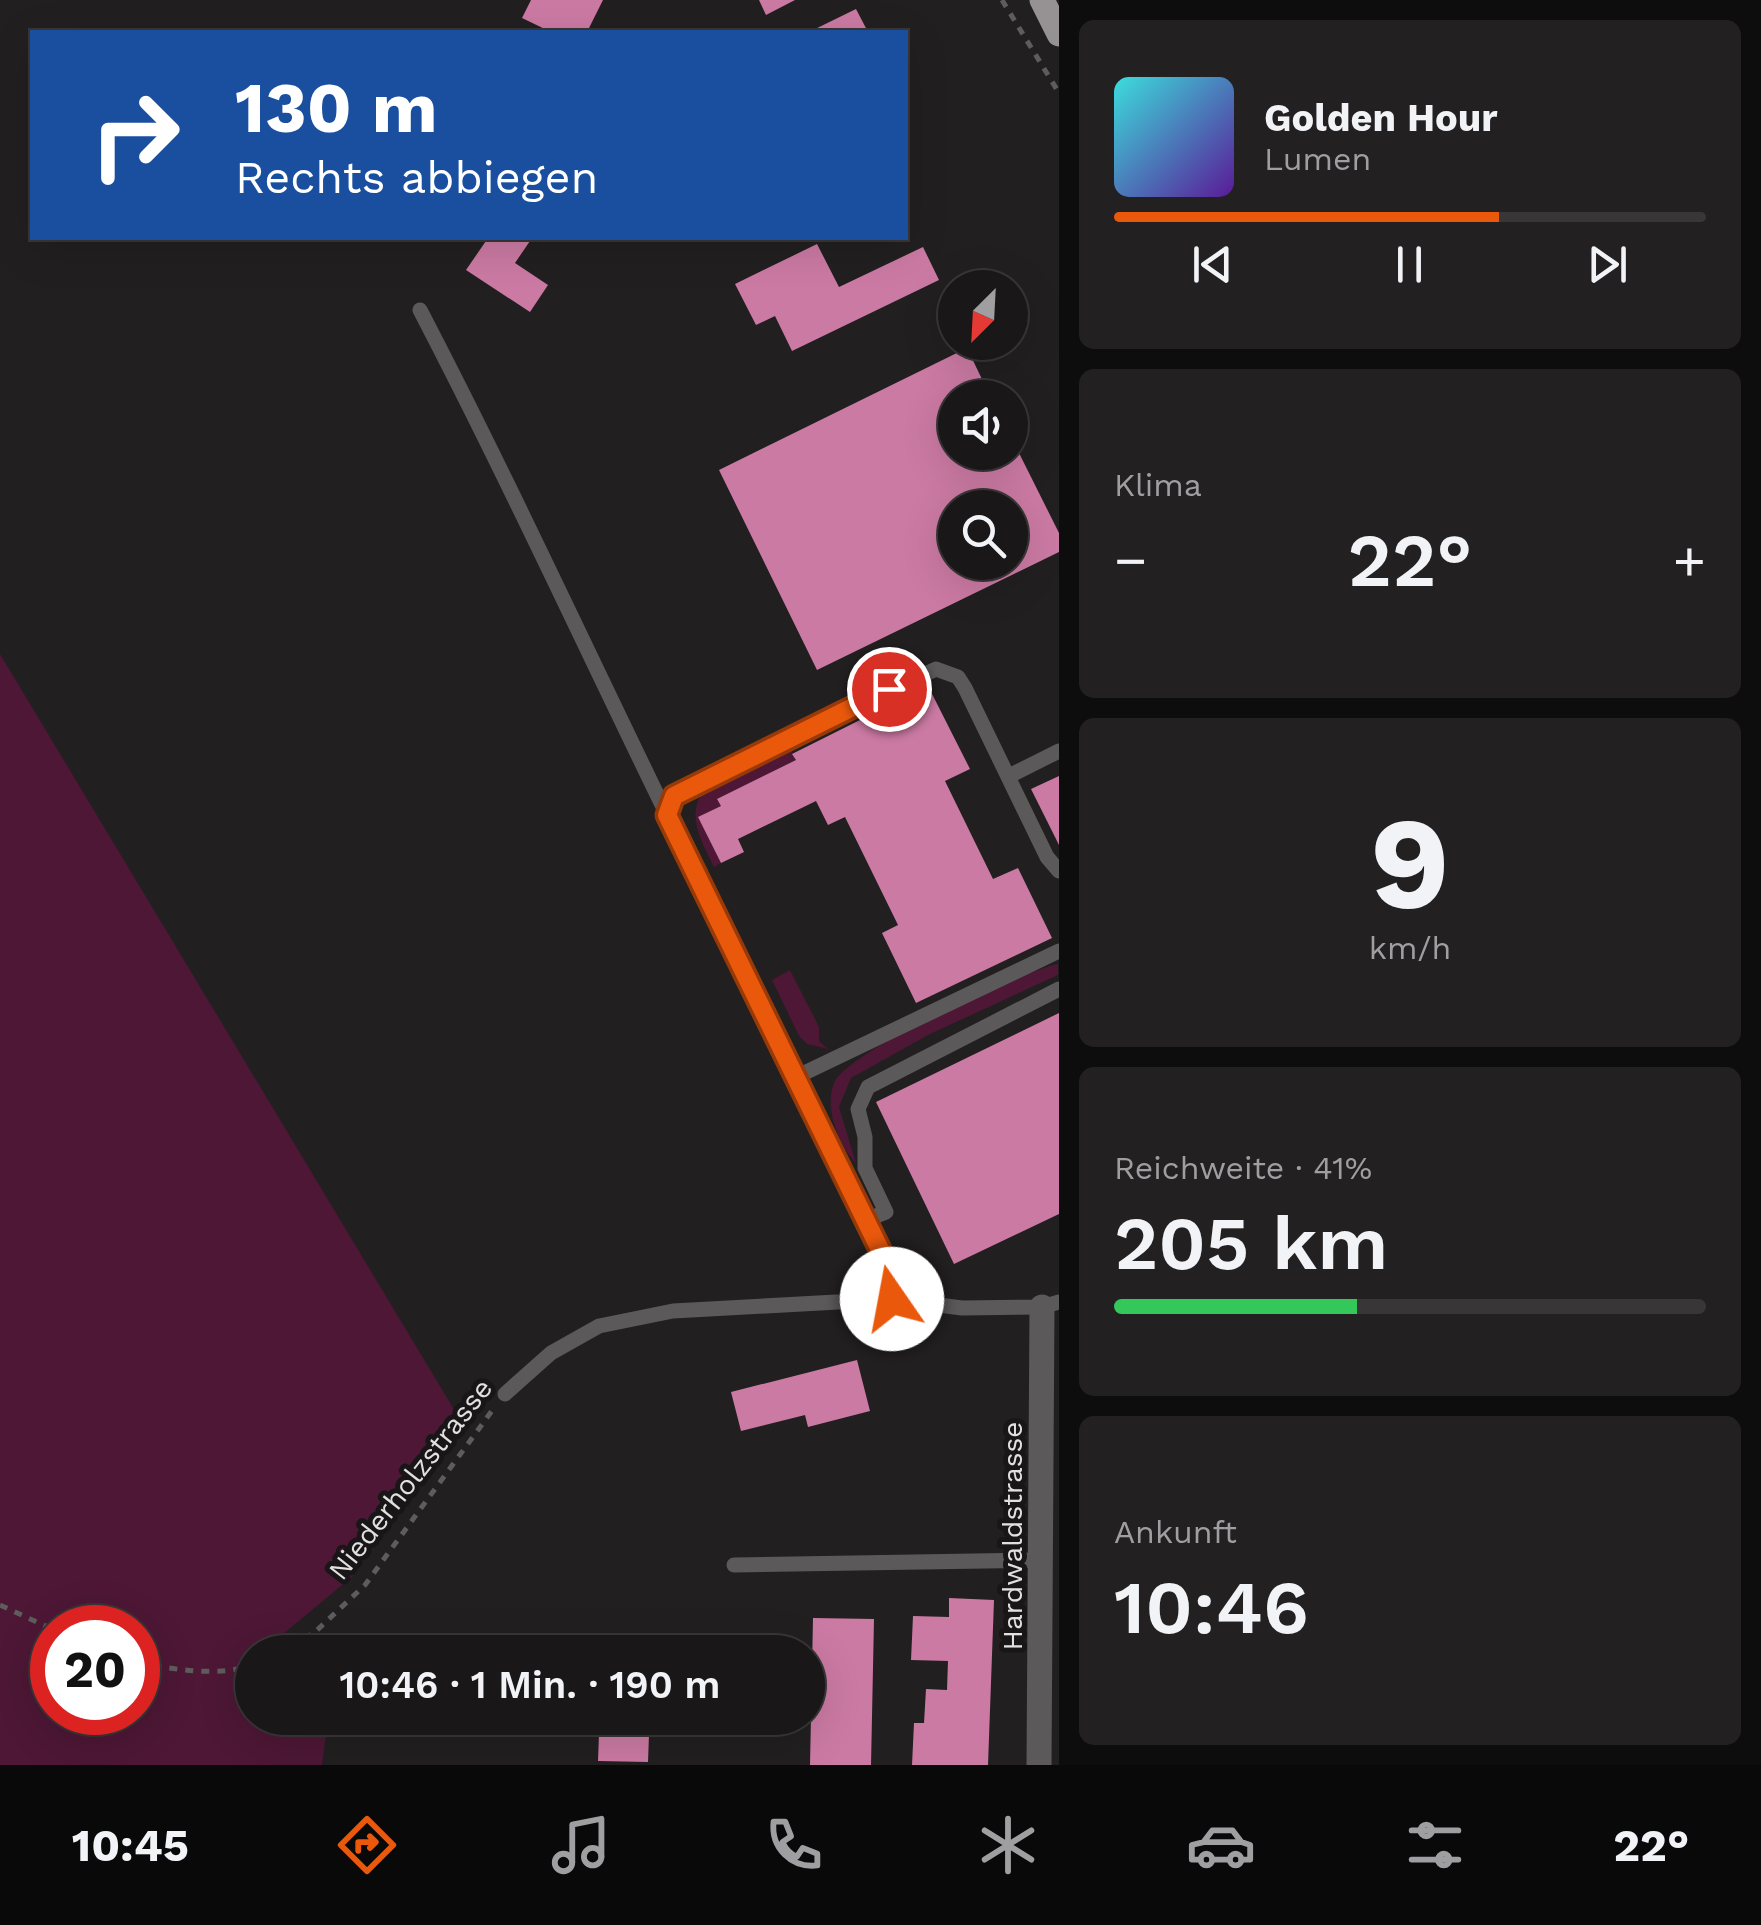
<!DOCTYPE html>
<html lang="de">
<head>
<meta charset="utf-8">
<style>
	body { margin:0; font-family:"Work Sans",sans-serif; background:#232021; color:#f1f3f6; height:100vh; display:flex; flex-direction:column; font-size:38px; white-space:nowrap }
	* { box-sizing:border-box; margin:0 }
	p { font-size:32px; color:#9f9fa2 }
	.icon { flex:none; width:55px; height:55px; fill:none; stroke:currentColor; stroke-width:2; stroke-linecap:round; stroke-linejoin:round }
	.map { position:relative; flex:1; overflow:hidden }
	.side { display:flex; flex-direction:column; gap:20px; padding:20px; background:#0e0d0d; width:702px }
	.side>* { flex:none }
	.top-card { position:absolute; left:30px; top:30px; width:878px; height:210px; border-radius:0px; box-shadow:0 10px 40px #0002,0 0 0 2px #383637; background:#1a4fa0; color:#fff; overflow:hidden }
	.needle { width:65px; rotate:204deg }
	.fabs { position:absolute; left:938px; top:270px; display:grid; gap:20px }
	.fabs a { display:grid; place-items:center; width:90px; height:90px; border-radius:50%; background:#1a1718; box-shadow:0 10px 40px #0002,0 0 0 2px #383637; font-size:50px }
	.speed { position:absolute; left:30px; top:1605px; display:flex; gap:20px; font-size:50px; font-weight:700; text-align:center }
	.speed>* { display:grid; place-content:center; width:130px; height:130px; border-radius:50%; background:#1a1718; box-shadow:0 10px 40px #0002,0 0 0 2px #383637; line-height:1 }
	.speed .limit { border:15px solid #d22; background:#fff; color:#111 }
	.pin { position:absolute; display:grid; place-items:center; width:85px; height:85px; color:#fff; margin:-42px; border:5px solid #fff; border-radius:50%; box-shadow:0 2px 10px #0007 }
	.me { position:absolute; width:110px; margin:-55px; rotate:348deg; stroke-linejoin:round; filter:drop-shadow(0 0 8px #0008) }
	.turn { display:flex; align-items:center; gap:35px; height:210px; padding:0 40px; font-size:45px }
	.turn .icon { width:130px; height:130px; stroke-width:2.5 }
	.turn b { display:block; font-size:70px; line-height:85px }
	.big { font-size:75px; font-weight:600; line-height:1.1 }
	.side .tile { flex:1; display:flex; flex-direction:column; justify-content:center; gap:15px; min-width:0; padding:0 35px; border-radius:15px; background:#232021 }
	.side .dial { align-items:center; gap:0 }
	.dial b { font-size:130px; line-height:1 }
	.song { display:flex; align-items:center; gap:30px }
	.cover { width:120px; height:120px; border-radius:15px; background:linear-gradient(135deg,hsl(180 70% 55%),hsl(270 70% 35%)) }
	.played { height:10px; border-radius:5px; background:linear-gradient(90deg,#ea580c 65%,#383637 65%) }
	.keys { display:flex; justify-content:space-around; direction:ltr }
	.heat { display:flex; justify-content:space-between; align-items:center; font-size:55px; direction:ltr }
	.charge { height:15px; border-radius:8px; background:linear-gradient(90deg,#34c759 41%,#383637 0) }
	.trip { position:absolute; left:235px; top:1635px; width:590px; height:100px; border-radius:50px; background:#1a1718; box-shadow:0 10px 40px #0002,0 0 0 2px #383637; font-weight:600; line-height:100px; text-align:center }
	.tabs { display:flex; height:160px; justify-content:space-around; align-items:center; background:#0a090a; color:#9f9fa2 }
	.tabs .icon { width:70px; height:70px }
	.tabs .selected { color:#ea580c }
	.tabs b { font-size:45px; color:#f1f3f6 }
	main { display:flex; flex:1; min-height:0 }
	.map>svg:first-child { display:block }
</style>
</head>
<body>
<main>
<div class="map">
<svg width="1059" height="1765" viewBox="0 0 1059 1765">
	<rect width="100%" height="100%" fill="#221f20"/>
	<path fill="#4d1735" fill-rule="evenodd" d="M0,654L458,1416L444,1446L353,1576L271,1644L276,1652H252V1718H315L326,1736L322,1765H0ZM52,1628H138V1712H52Z
		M789,746L796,760L718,800L721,806L699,817L721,863L714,867C701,840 683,812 708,786Z
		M1058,964V975L930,1034L851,1078L839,1107L856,1163C838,1145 824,1107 834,1083C846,1052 1022,971 1058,964Z
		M790,970L819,1027V1041L828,1049L807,1044L799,1036L772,980Z"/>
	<path fill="#cb7aa3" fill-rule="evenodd" d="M531,0H603L587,32H551L522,18Z
		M759,0H795L766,15Z
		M856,9L868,32H809Z
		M488,238H532L515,263L548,285L530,312L466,270Z
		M817,244L839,287L923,247L939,280L792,351L775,316L756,325L735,284Z
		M967,348L991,398H955V452H1010V435L1059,533V552L817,670L719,470ZM955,508H1010V562H955Z
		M928,686L970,769L945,781L993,879L1018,868L1052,938L916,1003L882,933L898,925L845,817L828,825L816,801L738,839L744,852L721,863L698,817L721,806L717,799L796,760L792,754Z
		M1059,776V845L1031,789Z
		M1059,1013V1214L954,1264L876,1102Z
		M857,1360L870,1411L808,1427L805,1415L741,1431L731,1392Z
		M949,1598L994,1600L988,1765H912L914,1723H924L926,1689L947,1690L948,1661L911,1660L913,1616L949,1617Z
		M813,1618L874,1619L871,1765H810Z
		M599,1734L649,1735L648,1762L598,1761Z"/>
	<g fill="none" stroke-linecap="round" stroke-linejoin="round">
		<path stroke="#5e5c5d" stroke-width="5" stroke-dasharray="8 8" stroke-linecap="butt" d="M1002,0L1059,93
			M0,1605L52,1629
			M275,1652L314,1633L365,1585L494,1408
			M138,1662C167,1669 225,1678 252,1664"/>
		<path stroke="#5b595a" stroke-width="15" d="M420,310C507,477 585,647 667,815C741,968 818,1119 891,1273L892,1299
			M1009,776L1059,751
			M667,815L674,795L936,669L958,677L965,688L1047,857L1059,871
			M798,1076L1059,951
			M866,1220L886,1212L865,1168V1137L858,1109L868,1087L1059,989
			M505,1394L551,1353L599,1326L673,1311L892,1299L962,1308L1042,1307L1059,1302
			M734,1565L1041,1560"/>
		<path stroke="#5b595a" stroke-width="25" d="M1039,1765L1042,1307"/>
		<path stroke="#969294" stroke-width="25" d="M1042,0L1059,34"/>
	</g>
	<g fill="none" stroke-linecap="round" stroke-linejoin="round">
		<defs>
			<path id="route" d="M889,689L674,796L667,815L891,1272L892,1299"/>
		</defs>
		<use href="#route" stroke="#983908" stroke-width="25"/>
		<use href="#route" stroke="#ea580c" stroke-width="18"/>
	</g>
	<g text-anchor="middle" stroke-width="10" stroke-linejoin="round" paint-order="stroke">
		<g font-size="28" fill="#e2e0e1" stroke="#191617">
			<text transform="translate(410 1479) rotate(-52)" y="10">Niederholzstrasse</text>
			<text transform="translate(1012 1536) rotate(-90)" y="10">Hardwaldstrasse</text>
		</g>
	</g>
</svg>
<div class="fabs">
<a><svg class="needle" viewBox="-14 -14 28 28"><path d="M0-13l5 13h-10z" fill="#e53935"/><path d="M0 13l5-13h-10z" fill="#9f9fa2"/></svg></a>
<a><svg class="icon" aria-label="sound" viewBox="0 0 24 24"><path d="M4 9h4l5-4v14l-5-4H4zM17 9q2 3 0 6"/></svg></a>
<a><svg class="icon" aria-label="search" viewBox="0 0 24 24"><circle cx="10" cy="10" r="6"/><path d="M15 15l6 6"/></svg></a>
</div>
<div class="speed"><div class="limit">20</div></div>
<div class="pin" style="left:889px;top:689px;background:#d93025"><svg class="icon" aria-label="arrive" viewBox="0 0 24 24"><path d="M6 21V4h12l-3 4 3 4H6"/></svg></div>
<svg class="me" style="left:892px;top:1299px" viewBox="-20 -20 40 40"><circle r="19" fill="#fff"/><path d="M0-13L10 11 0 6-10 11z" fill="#ea580c"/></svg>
<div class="trip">10:46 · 1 Min. · 190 m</div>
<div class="top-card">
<div class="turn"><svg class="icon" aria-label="right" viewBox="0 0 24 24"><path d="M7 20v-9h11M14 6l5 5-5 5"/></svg><div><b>130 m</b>Rechts abbiegen</div></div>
</div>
</div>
<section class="side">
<div class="tile">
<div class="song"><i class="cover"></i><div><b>Golden Hour</b><p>Lumen</p></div></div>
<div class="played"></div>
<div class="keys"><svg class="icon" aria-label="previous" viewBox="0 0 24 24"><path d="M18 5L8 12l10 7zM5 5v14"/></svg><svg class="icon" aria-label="pause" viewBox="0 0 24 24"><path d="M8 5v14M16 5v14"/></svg><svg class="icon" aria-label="next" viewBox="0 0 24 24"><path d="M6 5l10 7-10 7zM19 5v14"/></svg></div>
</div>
<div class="tile"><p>Klima</p>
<div class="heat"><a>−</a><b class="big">22°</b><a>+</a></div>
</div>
<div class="tile dial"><b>9</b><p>km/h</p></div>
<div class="tile"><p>Reichweite · 41%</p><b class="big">205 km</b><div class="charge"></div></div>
<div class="tile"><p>Ankunft</p><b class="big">10:46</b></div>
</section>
</main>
<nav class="tabs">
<b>10:45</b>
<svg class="icon selected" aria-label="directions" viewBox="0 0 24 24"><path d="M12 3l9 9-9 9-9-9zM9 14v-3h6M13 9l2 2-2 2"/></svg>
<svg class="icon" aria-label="music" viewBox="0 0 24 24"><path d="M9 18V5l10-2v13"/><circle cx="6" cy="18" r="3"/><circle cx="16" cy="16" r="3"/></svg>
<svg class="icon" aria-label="phone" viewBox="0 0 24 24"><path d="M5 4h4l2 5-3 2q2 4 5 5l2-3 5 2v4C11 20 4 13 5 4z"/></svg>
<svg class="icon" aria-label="climate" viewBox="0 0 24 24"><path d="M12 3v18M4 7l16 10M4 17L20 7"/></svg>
<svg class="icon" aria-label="car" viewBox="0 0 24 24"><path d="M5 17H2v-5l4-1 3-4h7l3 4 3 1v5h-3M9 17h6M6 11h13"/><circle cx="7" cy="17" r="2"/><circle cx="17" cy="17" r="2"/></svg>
<svg class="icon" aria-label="filters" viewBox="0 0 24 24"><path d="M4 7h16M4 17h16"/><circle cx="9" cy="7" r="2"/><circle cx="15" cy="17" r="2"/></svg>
<b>22°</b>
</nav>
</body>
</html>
